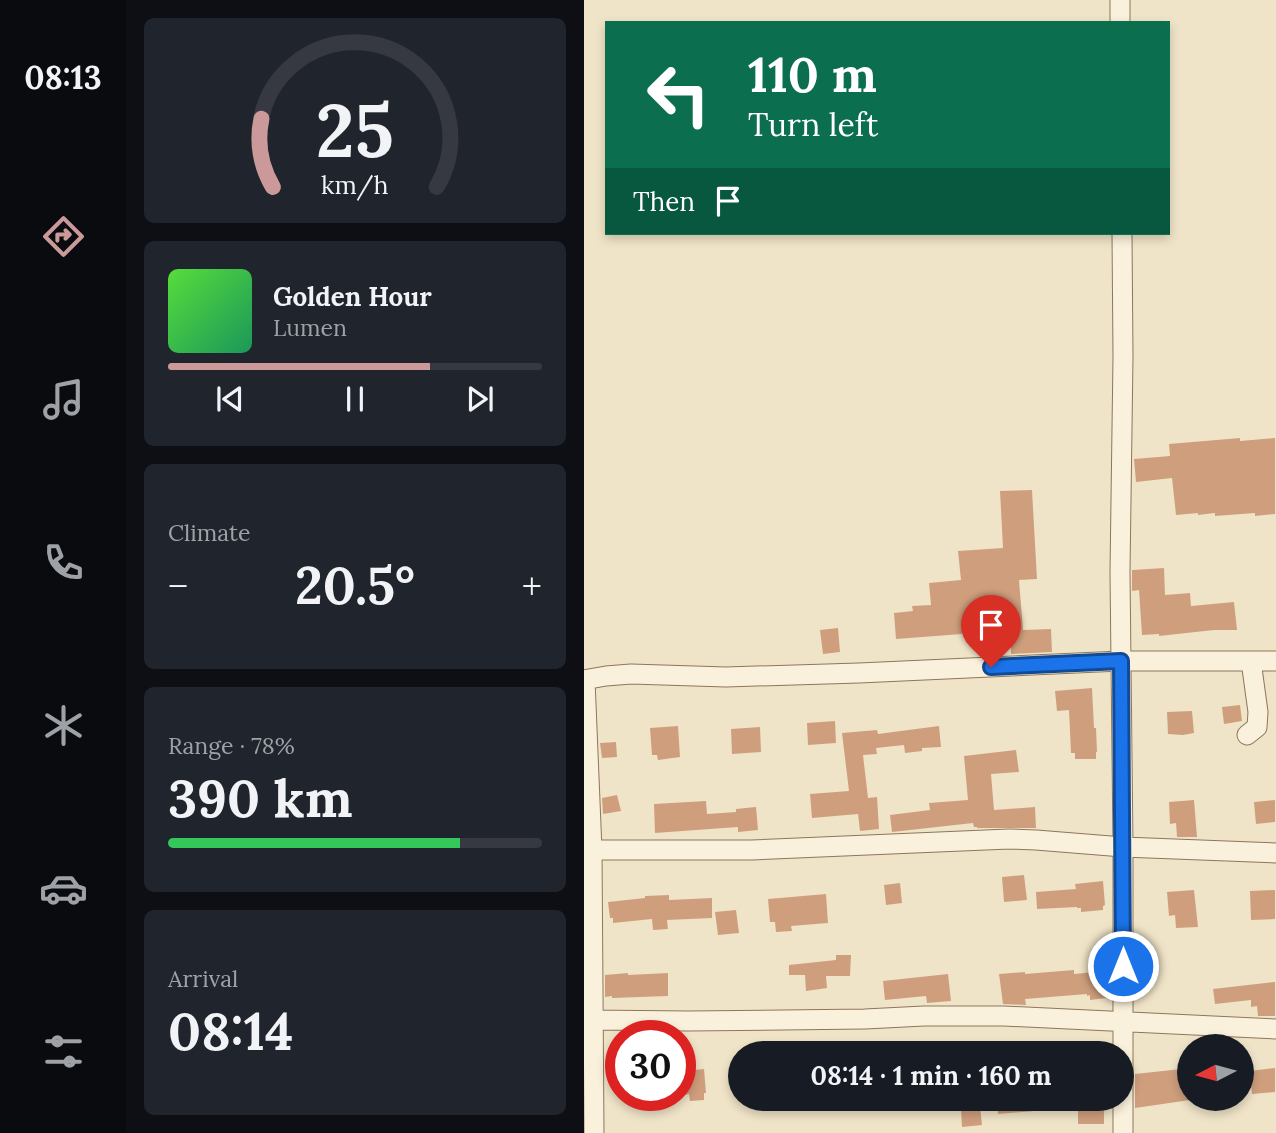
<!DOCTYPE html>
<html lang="en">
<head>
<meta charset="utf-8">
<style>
	body { margin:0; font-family:Lora,serif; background:#20242c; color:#f1f3f6; height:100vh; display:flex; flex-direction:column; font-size:26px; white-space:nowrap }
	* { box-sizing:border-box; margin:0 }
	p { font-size:23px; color:#9ea1a6 }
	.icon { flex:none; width:38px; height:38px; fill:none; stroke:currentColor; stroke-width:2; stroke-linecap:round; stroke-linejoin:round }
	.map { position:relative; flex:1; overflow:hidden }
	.sheet { display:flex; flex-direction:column; gap:18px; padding:18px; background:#0d0f14; width:458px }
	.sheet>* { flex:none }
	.top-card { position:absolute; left:21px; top:21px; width:565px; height:214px; border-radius:0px; box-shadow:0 4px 10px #0003; background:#0b6e4f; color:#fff; overflow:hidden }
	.needle { width:46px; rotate:264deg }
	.tools { position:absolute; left:593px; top:1034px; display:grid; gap:14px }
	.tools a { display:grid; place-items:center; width:77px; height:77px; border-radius:50%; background:#171b24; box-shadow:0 4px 10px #0003; font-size:35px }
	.speed { position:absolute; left:21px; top:1020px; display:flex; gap:14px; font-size:35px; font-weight:700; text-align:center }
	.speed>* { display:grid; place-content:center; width:91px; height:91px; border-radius:50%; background:#171b24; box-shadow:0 4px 10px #0003; line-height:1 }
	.speed .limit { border:10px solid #d22; background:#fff; color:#111 }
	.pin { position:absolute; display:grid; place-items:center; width:60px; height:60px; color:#fff; margin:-72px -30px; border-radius:50% 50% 50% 0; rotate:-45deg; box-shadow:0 0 7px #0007 }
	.pin .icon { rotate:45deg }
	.me { position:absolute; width:77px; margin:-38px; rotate:0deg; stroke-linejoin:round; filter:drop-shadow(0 0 5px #0008) }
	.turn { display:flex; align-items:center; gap:24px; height:147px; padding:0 28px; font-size:32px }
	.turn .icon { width:91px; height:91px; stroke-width:2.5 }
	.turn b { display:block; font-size:49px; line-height:60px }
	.then { display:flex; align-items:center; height:66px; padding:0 28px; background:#0003; gap:14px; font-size:26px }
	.big { font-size:52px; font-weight:800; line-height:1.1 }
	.sheet .widget { flex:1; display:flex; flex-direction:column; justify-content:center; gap:10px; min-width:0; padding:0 24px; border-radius:10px; background:#20242c }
	.sheet .dial { align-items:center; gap:0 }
	.dial svg { height:182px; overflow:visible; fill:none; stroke:#363941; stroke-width:7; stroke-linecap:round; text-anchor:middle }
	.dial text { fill:#f1f3f6; stroke:none }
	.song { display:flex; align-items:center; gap:21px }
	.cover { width:84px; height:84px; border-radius:10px; background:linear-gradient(135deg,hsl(110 70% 55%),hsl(150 70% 35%)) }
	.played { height:7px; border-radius:4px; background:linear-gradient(90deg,#cc999b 70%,#363941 70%) }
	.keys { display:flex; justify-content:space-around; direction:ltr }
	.heat { display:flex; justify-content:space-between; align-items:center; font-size:38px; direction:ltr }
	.charge { height:10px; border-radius:5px; background:linear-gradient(90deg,#34c759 78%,#363941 0) }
	.trip { position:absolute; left:144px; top:1041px; width:406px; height:70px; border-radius:35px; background:#171b24; box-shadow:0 4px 10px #0003; font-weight:800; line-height:70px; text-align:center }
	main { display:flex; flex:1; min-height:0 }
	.tab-bar { display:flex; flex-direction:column; width:126px; justify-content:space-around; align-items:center; background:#090b0e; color:#9ea1a6 }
	.tab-bar .icon { width:49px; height:49px }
	.tab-bar .on { color:#cc999b }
	.tab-bar b { font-size:32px; color:#f1f3f6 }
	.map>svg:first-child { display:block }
</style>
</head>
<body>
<main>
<nav class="tab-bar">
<b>08:13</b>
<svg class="icon on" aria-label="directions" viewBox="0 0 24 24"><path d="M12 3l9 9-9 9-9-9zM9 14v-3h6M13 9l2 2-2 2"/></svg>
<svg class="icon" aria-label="music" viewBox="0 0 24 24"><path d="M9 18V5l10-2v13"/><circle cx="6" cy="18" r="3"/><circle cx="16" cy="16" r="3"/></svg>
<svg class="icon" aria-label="phone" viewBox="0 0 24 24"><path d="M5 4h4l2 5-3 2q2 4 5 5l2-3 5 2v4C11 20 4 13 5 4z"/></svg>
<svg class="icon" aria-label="climate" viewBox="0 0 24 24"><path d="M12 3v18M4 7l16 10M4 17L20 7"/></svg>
<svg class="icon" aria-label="car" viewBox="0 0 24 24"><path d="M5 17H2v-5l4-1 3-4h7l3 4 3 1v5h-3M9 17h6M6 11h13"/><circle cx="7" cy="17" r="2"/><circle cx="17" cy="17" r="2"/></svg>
<svg class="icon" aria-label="filters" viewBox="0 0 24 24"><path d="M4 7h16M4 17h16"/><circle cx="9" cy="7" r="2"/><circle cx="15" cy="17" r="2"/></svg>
</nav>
<section class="sheet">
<div class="widget dial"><svg viewBox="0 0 100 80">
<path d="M14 69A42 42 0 1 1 86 69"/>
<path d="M14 69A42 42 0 0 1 9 39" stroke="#cc999b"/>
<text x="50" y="56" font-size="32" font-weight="700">25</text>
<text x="50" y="72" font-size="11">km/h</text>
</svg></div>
<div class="widget">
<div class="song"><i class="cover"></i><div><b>Golden Hour</b><p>Lumen</p></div></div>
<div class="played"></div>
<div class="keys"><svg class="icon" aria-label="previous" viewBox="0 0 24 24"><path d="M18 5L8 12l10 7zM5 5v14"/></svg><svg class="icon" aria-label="pause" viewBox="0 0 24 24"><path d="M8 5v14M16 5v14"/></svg><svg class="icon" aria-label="next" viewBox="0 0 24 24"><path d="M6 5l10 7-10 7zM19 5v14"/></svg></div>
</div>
<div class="widget"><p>Climate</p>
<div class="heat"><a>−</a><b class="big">20.5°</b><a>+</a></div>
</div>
<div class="widget"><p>Range · 78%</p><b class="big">390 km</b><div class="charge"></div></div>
<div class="widget"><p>Arrival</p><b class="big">08:14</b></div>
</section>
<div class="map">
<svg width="692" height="1133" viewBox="0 0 692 1133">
	<rect width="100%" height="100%" fill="#f0e4c8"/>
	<path fill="#cf9f7d" d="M656,438V441L691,438V514L671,516V513L631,516V513L614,515V513L592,515L588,478L552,482L550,459L586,456L585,444Z
		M448,490L453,579L435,580L439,630L467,629L468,652L427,654V640H419L418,630L378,632V634L312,639L310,613L329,611L328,606L347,605L345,583L377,580L374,551L419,548L416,491Z
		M580,568L581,595L606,593L607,606L650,602L653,630H630L575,636V634L558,635L555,590L548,591V570Z
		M254,628L256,652L239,654L236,630Z
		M508,688L510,728H512L513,752H512V759H491V753H487L485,710L473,711L471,691Z
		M656,705L658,721L640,724L638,707Z
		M608,711L610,733L599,735L584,734L583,712Z
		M251,721L252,743L224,745L223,723Z
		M94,726L96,757L74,760L73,755H68L66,728Z
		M355,726L357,747L338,748V751L321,753L320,745L292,748L293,754L279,755L284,798L293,797L295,829L276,831L274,814L228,818L226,794L265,791L258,733L293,730L294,734Z
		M176,727L177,752L148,754L147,729Z
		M32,742L33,757L18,758L16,743Z
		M432,750L435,772L407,774L410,810L451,807L452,828H393V827H390L389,823L308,832L306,815L346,810L345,803L384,800L380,756Z
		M33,795L37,811L19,814L18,798Z
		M610,800L613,837H593L592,823L586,824L585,802Z
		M691,800V822L672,824L670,802Z
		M122,801L123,814L152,812V809L172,807L174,830L154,832V827L71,833L70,804Z
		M440,875L443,900L420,902L418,877Z
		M519,881L521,905L519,906V910L497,912V908H493V907L453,909L452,892L492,889L491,884Z
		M316,883L318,903L302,905L300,885Z
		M610,890L614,927L592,928L591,915L585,916L583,892Z
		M691,890V919L667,920L666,891Z
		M242,894L244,923L207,926L208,931L192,932L191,922H186L184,899Z
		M85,895V900L128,898V918L83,920L84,929L69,930L68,919L29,923V918H26L24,902L61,898V896Z
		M152,910L155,933L134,935L131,912Z
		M252,955H267L266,976H242L243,988L222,991L221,975H205V965L252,960Z
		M490,970V974L521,971L523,994H521L522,998L506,1000V995L503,996V994L441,999L442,1005L419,1004L415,974L441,972V974Z
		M44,973V975L84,973V996L28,998V996L21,997V975Z
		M364,974L367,1001L343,1003L342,996L301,1000L299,981Z
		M691,982V1016H674L673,1006L667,1007V1000L631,1004L629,989Z
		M606,1068V1100L551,1108V1074Z
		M691,1068V1092L668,1094L666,1071Z
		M120,1069L122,1093H120V1100L106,1101L105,1094L101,1095L100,1071Z
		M413,1099H463V1110L414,1114Z
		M494,1099H520V1124H494Z
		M396,1106L398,1125L378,1127L377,1108Z"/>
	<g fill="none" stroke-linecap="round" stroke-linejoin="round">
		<defs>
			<path id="street" d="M536,0V23
				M538,233L539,357L536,572L539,847V1133
				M0,680L22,676L47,674L142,677L275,673L537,661H692
				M1,680L8,850L10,1133
				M663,735L673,727L674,712L667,661
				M0,850H168L425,839L452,840L539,847L692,853
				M9,1020L104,1021L281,1019L340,1016H420L692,1029"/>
		</defs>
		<use href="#street" stroke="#8d765c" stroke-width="21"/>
		<use href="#street" stroke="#faf1dc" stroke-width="19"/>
	</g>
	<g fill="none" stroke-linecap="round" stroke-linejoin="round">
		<defs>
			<path id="route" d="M407,667L537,661L539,966"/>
		</defs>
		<use href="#route" stroke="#114b97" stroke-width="18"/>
		<use href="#route" stroke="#1a73e8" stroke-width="12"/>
	</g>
</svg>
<div class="tools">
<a><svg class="needle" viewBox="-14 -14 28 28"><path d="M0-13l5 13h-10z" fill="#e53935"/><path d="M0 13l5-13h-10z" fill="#9ea1a6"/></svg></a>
</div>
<div class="speed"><div class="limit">30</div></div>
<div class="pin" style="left:407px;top:667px;background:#d93025"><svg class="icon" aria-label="arrive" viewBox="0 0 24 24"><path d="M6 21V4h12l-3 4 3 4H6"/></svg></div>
<svg class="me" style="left:539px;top:966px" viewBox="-20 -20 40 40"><circle r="17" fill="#1a73e8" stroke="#fff" stroke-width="3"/><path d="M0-11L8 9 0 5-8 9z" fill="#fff"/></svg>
<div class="trip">08:14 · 1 min · 160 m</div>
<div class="top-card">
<div class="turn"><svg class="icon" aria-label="left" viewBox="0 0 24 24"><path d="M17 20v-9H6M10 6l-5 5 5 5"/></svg><div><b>110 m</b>Turn left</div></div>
<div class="then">Then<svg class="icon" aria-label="arrive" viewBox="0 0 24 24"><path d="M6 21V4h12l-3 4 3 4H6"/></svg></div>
</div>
</div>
</main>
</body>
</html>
